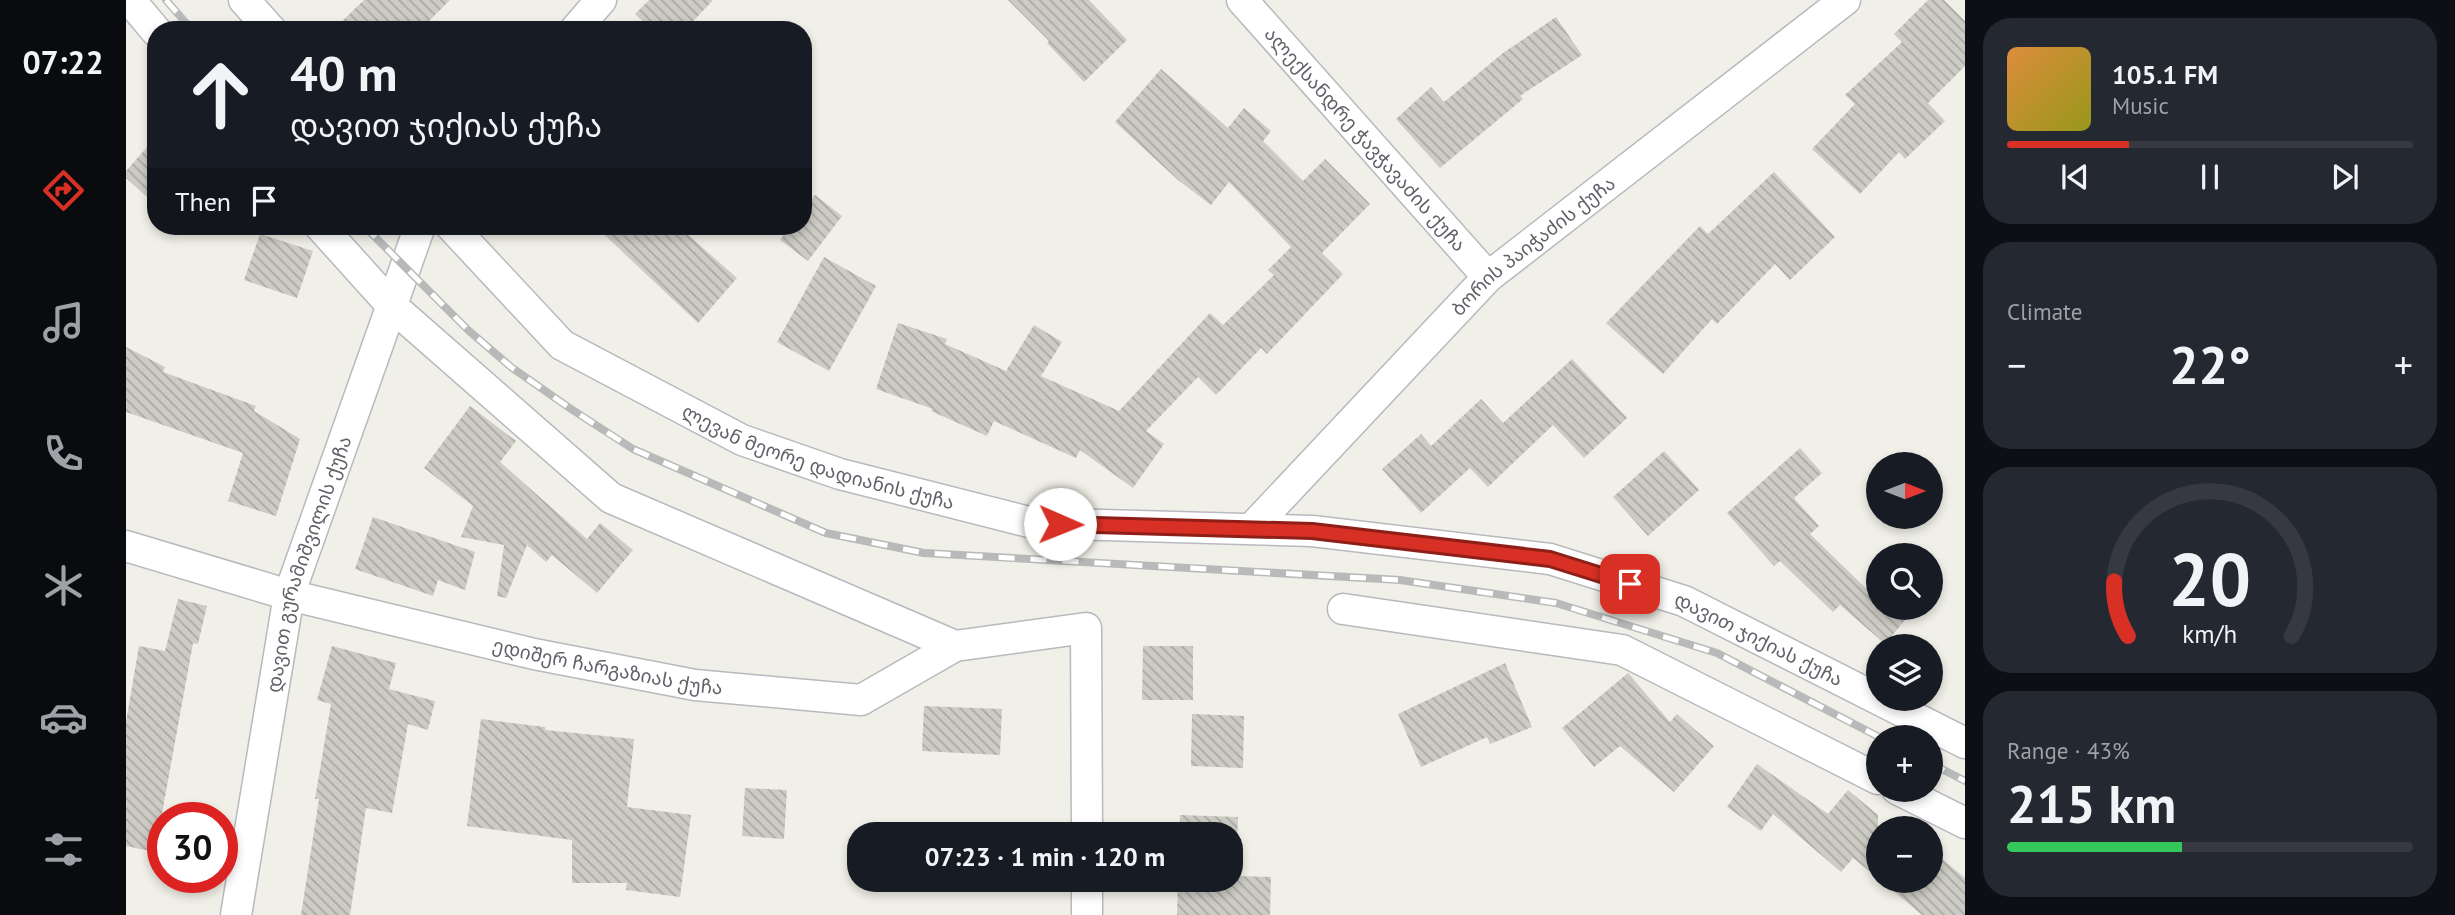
<!DOCTYPE html>
<html lang="en">
<head>
<meta charset="utf-8">
<style>
	body { margin:0; font-family:"PT Sans","Noto Sans Georgian",sans-serif; background:#242831; color:#f1f3f6; height:100vh; display:flex; flex-direction:column; font-size:26px; white-space:nowrap }
	* { box-sizing:border-box; margin:0 }
	p { font-size:23px; color:#9ea1a6 }
	.icon { flex:none; width:38px; height:38px; fill:none; stroke:currentColor; stroke-width:2; stroke-linecap:round; stroke-linejoin:round }
	.map { position:relative; flex:1; overflow:hidden }
	.panel { display:flex; flex-direction:column; gap:18px; padding:18px; background:#0d0f14; width:490px }
	.panel>* { flex:none }
	.hud { position:absolute; left:21px; top:21px; width:665px; height:214px; border-radius:28px; box-shadow:0 4px 10px #0003; background:#171b24; color:#f1f3f6; overflow:hidden }
	.needle { width:46px; rotate:90deg }
	.buttons { position:absolute; left:1740px; top:452px; display:grid; gap:14px }
	.buttons a { display:grid; place-items:center; width:77px; height:77px; border-radius:50%; background:#171b24; box-shadow:0 4px 10px #0003; font-size:35px }
	.speed { position:absolute; left:21px; top:802px; display:flex; gap:14px; font-size:35px; font-weight:700; text-align:center }
	.speed>* { display:grid; place-content:center; width:91px; height:91px; border-radius:50%; background:#171b24; box-shadow:0 4px 10px #0003; line-height:1 }
	.speed .limit { border:10px solid #d22; background:#fff; color:#111 }
	.pin { position:absolute; display:grid; place-items:center; width:60px; height:60px; color:#fff; margin:-30px; border-radius:14px; box-shadow:0 4px 10px #0006 }
	.me { position:absolute; width:77px; margin:-38px; rotate:91deg; stroke-linejoin:round; filter:drop-shadow(0 0 5px #0008) }
	.turn { display:flex; align-items:center; gap:24px; height:147px; padding:0 28px; font-size:32px }
	.turn .icon { width:91px; height:91px; stroke-width:2.5 }
	.turn b { display:block; font-size:49px; line-height:60px }
	.then { display:flex; align-items:center; height:66px; padding:0 28px; background:#0003; gap:14px; font-size:26px }
	.big { font-size:52px; font-weight:600; line-height:1.1 }
	.panel .widget { flex:1; display:flex; flex-direction:column; justify-content:center; gap:10px; min-width:0; padding:0 24px; border-radius:28px; background:#242831 }
	.panel .dial { align-items:center; gap:0 }
	.dial svg { height:182px; overflow:visible; fill:none; stroke:#363941; stroke-width:7; stroke-linecap:round; text-anchor:middle }
	.dial text { fill:#f1f3f6; stroke:none }
	.song { display:flex; align-items:center; gap:21px }
	.cover { width:84px; height:84px; border-radius:10px; background:linear-gradient(135deg,hsl(30 70% 55%),hsl(60 70% 35%)) }
	.played { height:7px; border-radius:4px; background:linear-gradient(90deg,#d93025 30%,#363941 30%) }
	.keys { display:flex; justify-content:space-around; direction:ltr }
	.heat { display:flex; justify-content:space-between; align-items:center; font-size:38px; direction:ltr }
	.charge { height:10px; border-radius:5px; background:linear-gradient(90deg,#34c759 43%,#363941 0) }
	.trip { position:absolute; left:721px; top:822px; width:396px; height:70px; border-radius:28px; background:#171b24; box-shadow:0 4px 10px #0003; font-weight:600; line-height:70px; text-align:center }
	main { display:flex; flex:1; min-height:0 }
	.dock { display:flex; flex-direction:column; width:126px; justify-content:space-around; align-items:center; background:#090b0e; color:#9ea1a6 }
	.dock .icon { width:49px; height:49px }
	.dock .on { color:#d93025 }
	.dock b { font-size:32px; color:#f1f3f6 }
	.map>svg:first-child { display:block }
</style>
</head>
<body>
<main>
<nav class="dock">
<b>07:22</b>
<svg class="icon on" aria-label="directions" viewBox="0 0 24 24"><path d="M12 3l9 9-9 9-9-9zM9 14v-3h6M13 9l2 2-2 2"/></svg>
<svg class="icon" aria-label="music" viewBox="0 0 24 24"><path d="M9 18V5l10-2v13"/><circle cx="6" cy="18" r="3"/><circle cx="16" cy="16" r="3"/></svg>
<svg class="icon" aria-label="phone" viewBox="0 0 24 24"><path d="M5 4h4l2 5-3 2q2 4 5 5l2-3 5 2v4C11 20 4 13 5 4z"/></svg>
<svg class="icon" aria-label="climate" viewBox="0 0 24 24"><path d="M12 3v18M4 7l16 10M4 17L20 7"/></svg>
<svg class="icon" aria-label="car" viewBox="0 0 24 24"><path d="M5 17H2v-5l4-1 3-4h7l3 4 3 1v5h-3M9 17h6M6 11h13"/><circle cx="7" cy="17" r="2"/><circle cx="17" cy="17" r="2"/></svg>
<svg class="icon" aria-label="filters" viewBox="0 0 24 24"><path d="M4 7h16M4 17h16"/><circle cx="9" cy="7" r="2"/><circle cx="15" cy="17" r="2"/></svg>
</nav>
<div class="map">
<svg width="1839" height="915" viewBox="0 0 1839 915">
	<defs>
		<pattern id="building-back-hatch" width="6" height="6" patternUnits="userSpaceOnUse" patternTransform="scale(1.75)"><rect width="6" height="6" fill="#cccbc4"/><path d="M-1 5l2 2M0 0l6 6M5-1l2 2" fill="none" stroke="#a9a8a3"/></pattern>
	</defs>
	<rect width="100%" height="100%" fill="#f1f0e8"/>
	<path fill="url(#building-back-hatch)" d="M238,0H324L294,30H207Z
		M523,0H587L559,30H526L509,14Z
		M882,0H963L1001,40L958,82L921,43L923,41Z
		M1802,0H1818L1839,21V66L1802,103L1819,121L1779,159L1773,152L1734,194L1686,149L1729,104L1719,95L1776,42L1768,34Z
		M1430,17L1456,55L1394,96L1397,99L1314,168L1270,119L1305,87L1318,102L1377,53Z
		M1035,69L1102,128L1118,108L1145,131L1137,141L1177,181L1199,159L1244,204L1196,253L1217,274L1141,354L1135,348L1090,395L1072,377L1020,431L1038,444L1007,488L954,450L950,458L868,421L861,436L805,411L807,409L750,389L772,323L821,339L819,344L880,371L908,325L936,342L915,376L993,411L1084,313L1097,325L1148,275L1142,270L1165,247L1103,182L1085,205L1052,180L989,122Z
		M30,137V205L0,178V171Z
		M1648,172L1709,237L1664,280L1649,264L1591,324L1586,319L1537,374L1480,323L1574,226L1582,234Z
		M689,195L716,216L682,261L654,240L665,226H677V209Z
		M469,226H552L611,278L572,323Z
		M134,234L187,251L171,298L118,280Z
		M698,257L750,286L703,371L651,342Z
		M0,347L39,367L37,372L130,406L128,411L174,439L150,516L102,501L117,453L0,412Z
		M1446,359L1501,418L1458,458L1427,425L1362,487L1344,468L1295,513L1256,469L1295,434L1305,446L1355,399L1377,423Z
		M344,406L390,441L374,462L461,539L474,523L507,550L471,593L426,555L420,562L401,545L380,598L371,596L378,545L335,537L347,506L298,468Z
		M1674,448L1696,473L1668,498L1693,526L1684,534L1752,600V607H1790L1759,644L1714,605L1707,612L1654,561L1648,566L1601,513Z
		M1538,451L1573,490L1522,536L1487,497Z
		M247,517L349,552L339,590L312,580L307,596L229,569Z
		M52,599L81,606L72,644L67,643L29,852L0,846V722L13,646L39,651Z
		M206,646L270,663L263,689L309,701L302,730L282,724L266,813L240,808L224,915H175L193,799H189L205,704L191,700Z
		M1017,646H1067V700H1016Z
		M1379,663L1406,727L1364,744L1361,737L1295,767L1272,714Z
		M1502,673L1544,722L1551,714L1588,746L1548,792L1494,746L1468,767L1436,728Z
		M798,706L876,709L874,755L796,751Z
		M1066,714L1118,716L1117,768L1065,766Z
		M355,719L419,727V730L508,739L501,807L565,815L554,897L500,890L501,883H446V840L341,826Z
		M1631,764L1702,814L1722,790L1752,815V878L1727,858L1715,872L1647,814L1635,831L1601,807Z
		M619,788L661,790L658,839L616,836Z
		M1054,815L1112,817L1110,876L1145,877L1144,915H1051L1052,880H1104V835H1053Z
		M1804,849L1839,878V915H1796L1754,880H1804Z"/>
	<g fill="none" stroke-linecap="round" stroke-linejoin="round">
		<defs>
			<g id="minor">
				<path d="M4,0L30,31"/>
				<path d="M118,0L145,30"/>
				<path id="s1" d="M1116,0L1362,277"/>
				<path d="M449,30L475,0"/>
				<path d="M194,226L267,307L485,498L829,646"/>
				<path id="s2" d="M325,226L436,345L616,440L714,474L907,523L1186,531L1424,559L1558,601L1839,743"/>
				<path id="s3" d="M1126,528L1362,277L1719,0"/>
				<path id="s4" d="M0,546L163,595L408,654L569,685L735,700L829,646L960,628L961,835"/>
				<path d="M1217,609L1496,650L1752,779"/>
				<path d="M1771,789L1839,823"/>
				<path d="M961,880V915"/>
				<path id="s5" d="M110,915L163,595L294,226"/>
			</g>
		</defs>
		<use href="#minor" stroke="#b8b9be" stroke-width="33"/>
		<use href="#minor" stroke="#fff" stroke-width="30"/>
		<defs>
			<path id="rail" d="M40,0L66,30
				M238,226L342,330L385,367L445,409L507,449L700,533L798,553L1274,580L1430,603L1591,653L1753,737
				M1804,763L1839,781"/>
		</defs>
		<use href="#rail" stroke="#b8b9b9" stroke-width="8"/>
		<use href="#rail" stroke="#fff" stroke-width="5" stroke-dasharray="16" stroke-linecap="butt"/>
	</g>
	<g fill="none" stroke-linecap="round" stroke-linejoin="round">
		<defs>
			<path id="route" d="M934,524L1186,531L1424,559L1504,584"/>
		</defs>
		<use href="#route" stroke="#8d1f18" stroke-width="18"/>
		<use href="#route" stroke="#d93025" stroke-width="12"/>
	</g>
	<g text-anchor="middle" stroke-width="5" stroke-linejoin="round" paint-order="stroke">
		<g font-size="19" fill="#5f6268" stroke="#fff">
			<text dy="7" stroke="none"><textPath href="#s1" startOffset="186">ალექსანდრე ჭავჭავაძის ქუჩა</textPath></text>
			<text dy="7" stroke="none"><textPath href="#s3" startOffset="399">ბორის პაიჭაძის ქუჩა</textPath></text>
			<text dy="7" stroke="none"><textPath href="#s2" startOffset="444">ლევან მეორე დადიანის ქუჩა</textPath></text>
			<text dy="7" stroke="none"><textPath href="#s5" startOffset="359">დავით გურამიშვილის ქუჩა</textPath></text>
			<text dy="7" stroke="none"><textPath href="#s2" startOffset="1412">დავით ჯიქიას ქუჩა</textPath></text>
			<text dy="7" stroke="none"><textPath href="#s4" startOffset="497">ედიშერ ჩარგაზიას ქუჩა</textPath></text>
		</g>
	</g>
</svg>
<div class="buttons">
<a><svg class="needle" viewBox="-14 -14 28 28"><path d="M0-13l5 13h-10z" fill="#e53935"/><path d="M0 13l5-13h-10z" fill="#9ea1a6"/></svg></a>
<a><svg class="icon" aria-label="search" viewBox="0 0 24 24"><circle cx="10" cy="10" r="6"/><path d="M15 15l6 6"/></svg></a>
<a><svg class="icon" aria-label="layers" viewBox="0 0 24 24"><path d="M12 4l9 5-9 5-9-5zM3 14l9 5 9-5"/></svg></a>
<a>+</a>
<a>−</a>
</div>
<div class="speed"><div class="limit">30</div></div>
<div class="pin" style="left:1504px;top:584px;background:#d93025"><svg class="icon" aria-label="arrive" viewBox="0 0 24 24"><path d="M6 21V4h12l-3 4 3 4H6"/></svg></div>
<svg class="me" style="left:934px;top:524px" viewBox="-20 -20 40 40"><circle r="19" fill="#fff"/><path d="M0-13L10 11 0 6-10 11z" fill="#d93025"/></svg>
<div class="trip">07:23 · 1 min · 120 m</div>
<div class="hud">
<div class="turn"><svg class="icon" aria-label="ahead" viewBox="0 0 24 24"><path d="M12 20V5M6 11l6-6 6 6"/></svg><div><b>40 m</b>დავით ჯიქიას ქუჩა</div></div>
<div class="then">Then<svg class="icon" aria-label="arrive" viewBox="0 0 24 24"><path d="M6 21V4h12l-3 4 3 4H6"/></svg></div>
</div>
</div>
<section class="panel">
<div class="widget">
<div class="song"><i class="cover"></i><div><b>105.1 FM</b><p>Music</p></div></div>
<div class="played"></div>
<div class="keys"><svg class="icon" aria-label="previous" viewBox="0 0 24 24"><path d="M18 5L8 12l10 7zM5 5v14"/></svg><svg class="icon" aria-label="pause" viewBox="0 0 24 24"><path d="M8 5v14M16 5v14"/></svg><svg class="icon" aria-label="next" viewBox="0 0 24 24"><path d="M6 5l10 7-10 7zM19 5v14"/></svg></div>
</div>
<div class="widget"><p>Climate</p>
<div class="heat"><a>−</a><b class="big">22°</b><a>+</a></div>
</div>
<div class="widget dial"><svg viewBox="0 0 100 80">
<path d="M14 69A42 42 0 1 1 86 69"/>
<path d="M14 69A42 42 0 0 1 8 45" stroke="#d93025"/>
<text x="50" y="56" font-size="32" font-weight="700">20</text>
<text x="50" y="72" font-size="11">km/h</text>
</svg></div>
<div class="widget"><p>Range · 43%</p><b class="big">215 km</b><div class="charge"></div></div>
</section>
</main>
</body>
</html>
